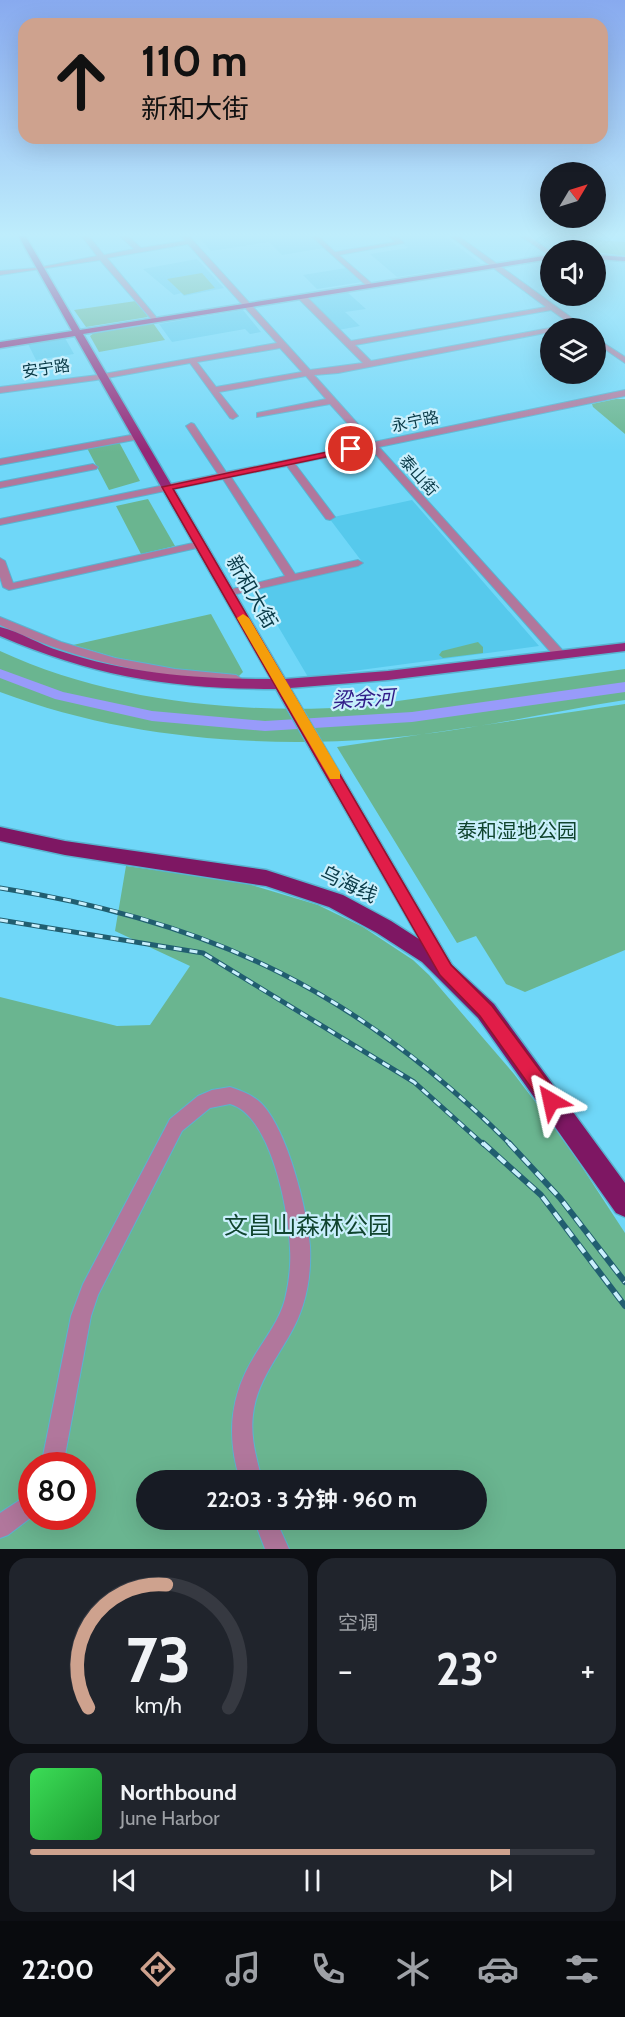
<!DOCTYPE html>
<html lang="zh">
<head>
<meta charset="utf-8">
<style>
	body { margin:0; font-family:Cabin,"Noto Sans SC",sans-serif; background:#20242c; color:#f1f3f6; height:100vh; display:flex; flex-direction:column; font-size:22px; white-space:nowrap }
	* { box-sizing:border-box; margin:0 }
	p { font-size:20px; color:#9ea1a6 }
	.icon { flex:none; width:33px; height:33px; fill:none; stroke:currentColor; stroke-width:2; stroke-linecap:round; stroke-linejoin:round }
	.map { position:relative; height:1549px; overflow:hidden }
	.panel { display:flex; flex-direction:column; gap:9px; padding:9px; background:#0d0f14; flex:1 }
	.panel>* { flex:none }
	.guide { position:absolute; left:18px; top:18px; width:590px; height:126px; border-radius:18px; box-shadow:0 6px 24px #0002; background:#cea28e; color:#111; overflow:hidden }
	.needle { width:39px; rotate:52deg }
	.buttons { position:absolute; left:540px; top:162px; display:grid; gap:12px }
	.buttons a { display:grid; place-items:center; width:66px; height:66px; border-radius:50%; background:#171b24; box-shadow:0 6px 24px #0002; font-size:30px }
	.speed { position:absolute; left:18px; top:1452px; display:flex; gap:12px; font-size:30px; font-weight:700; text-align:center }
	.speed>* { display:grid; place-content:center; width:78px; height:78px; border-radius:50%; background:#171b24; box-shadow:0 6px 24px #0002; line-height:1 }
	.speed .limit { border:9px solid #d22; background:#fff; color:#111 }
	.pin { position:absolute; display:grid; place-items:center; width:51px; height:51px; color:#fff; margin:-26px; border:3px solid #fff; border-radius:50%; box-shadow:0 2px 6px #0007 }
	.me { position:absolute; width:66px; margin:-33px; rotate:324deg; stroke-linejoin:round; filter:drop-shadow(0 0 4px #0008) }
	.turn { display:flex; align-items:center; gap:21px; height:126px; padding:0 24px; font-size:27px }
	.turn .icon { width:78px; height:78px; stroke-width:2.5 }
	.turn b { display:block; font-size:42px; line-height:51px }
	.big { font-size:45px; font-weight:700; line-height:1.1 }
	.panel .tile { flex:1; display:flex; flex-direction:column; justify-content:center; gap:9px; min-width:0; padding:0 21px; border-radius:18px; background:#20242c }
	.panel .dial { align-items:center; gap:0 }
	.dial svg { height:156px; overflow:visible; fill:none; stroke:#363941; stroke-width:7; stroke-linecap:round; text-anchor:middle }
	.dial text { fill:#f1f3f6; stroke:none }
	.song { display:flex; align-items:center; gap:18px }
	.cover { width:72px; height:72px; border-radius:9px; background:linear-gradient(135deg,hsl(130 70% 55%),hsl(130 70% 35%)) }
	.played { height:6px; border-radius:3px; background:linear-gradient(90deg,#cea28e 85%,#363941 85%) }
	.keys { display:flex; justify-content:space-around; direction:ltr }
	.heat { display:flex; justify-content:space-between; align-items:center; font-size:33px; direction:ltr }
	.panel .tiles { flex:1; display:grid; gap:9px; grid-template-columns:1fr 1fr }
	.tile:last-child { grid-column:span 2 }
	.trip { position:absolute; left:136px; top:1470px; width:351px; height:60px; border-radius:30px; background:#171b24; box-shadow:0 6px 24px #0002; font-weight:700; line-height:60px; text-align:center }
	.tab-bar { display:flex; height:96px; justify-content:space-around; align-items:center; background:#090b0e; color:#9ea1a6 }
	.tab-bar .icon { width:42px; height:42px }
	.tab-bar .selected { color:#cea28e }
	.tab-bar b { font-size:27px; color:#f1f3f6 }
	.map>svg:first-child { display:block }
</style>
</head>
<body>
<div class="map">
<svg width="625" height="1549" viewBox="0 0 625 1549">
	<rect width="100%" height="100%" fill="#6fd7f8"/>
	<path fill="#56c9ec" d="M197,235H309L324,248L282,255L269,242L211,251Z
		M393,235H443L481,264L397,277L370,254L408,248Z
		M197,259L224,288L184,296L181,293L174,295L143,269Z
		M346,268L362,282L317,289L303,275Z
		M347,292L366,309L345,312L360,326L338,330L307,299Z
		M243,310L261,332L250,334L245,329L172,342L159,324Z
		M65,338L74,354L36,360L28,344Z
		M412,500L539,646L308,677L256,589L363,563L329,518Z"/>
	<path fill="#6ab590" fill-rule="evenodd" d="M585,239L625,242V256L582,250L572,241Z
		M202,273L215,288L184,295L167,279Z
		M136,301L148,317L86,327L74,310Z
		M153,323L165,340L99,352L90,336L94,333Z
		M616,399H625V434L593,407L592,404Z
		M119,442L140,481L109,490L87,448Z
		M148,499L175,546L141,554L116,506Z
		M211,614L243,672L239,676L182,671L137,664L73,645Z
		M478,642L483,647V653L443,658L439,655L442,651Z
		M0,651C108,701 237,714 355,707L625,669V700C543,713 460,733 377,739C250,748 120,737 0,692Z
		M625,704V950L525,992L506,984L476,936L457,943L337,747Z
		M126,866L242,882L318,905L363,927L413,960L429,975L514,1074L565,1141L625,1233V1549H0V997L117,1026L150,1025L190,966L115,931ZM32,1466H82V1516H32ZM147,1480H477V1520H147Z"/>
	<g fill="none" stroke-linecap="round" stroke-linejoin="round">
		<path fill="#989bfa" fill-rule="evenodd" d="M0,669L63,692L152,711L265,721L412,712L625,682V692L412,722L265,731L152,721L55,699L0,678Z"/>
		<defs>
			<path id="minor" d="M81,235H88L104,255L134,249L119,235H127L141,248L185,241L181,235H188L310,370L363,363L299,299V295H305L351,341L546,307L449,235H457L583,326L584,328H576L551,310L355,345L371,361L550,328H553H550V332L338,373L314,375L374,442L625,390V396L379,447L564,652L566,655L564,658H556L370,448L295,464L335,517L330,520L326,519L287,466L231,477L295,574L358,560L363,563L358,566L228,596L222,593L224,591L285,576L223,479L0,525V519L218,474L186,426L191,423L194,424L226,472L366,444L330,404L257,417V413L326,399L306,376L219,392L238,416L233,419L230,418L190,363L96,380L0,393V387L98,375L277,343L188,244L107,258L156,317V321H153L100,260L0,275V271L37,268L97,256ZM280,348L302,372L216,387L197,362Z
				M310,235H317L335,252L395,242L388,235H396L404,243L339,255L371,283L372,285L368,287Z
				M519,235H527L550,251V256Z
				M596,338L625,357V363L596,343Z
				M131,435L136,438L134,440L0,465V459Z
				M93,464L98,467L96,469L0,488V482Z
				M193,543L197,544V548L9,590L3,587L0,577V558L5,561L13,583Z
				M0,617L61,642L115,658L175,669L236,675L242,679C235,686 217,681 207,680C135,673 66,656 0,625Z
				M230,1087C242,1091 253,1095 262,1104C288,1132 307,1209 310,1246C311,1266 309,1286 303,1305C292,1342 261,1370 254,1408C249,1434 256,1456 262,1480H240C226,1435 230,1395 255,1355C266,1337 280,1319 285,1299C289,1282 291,1266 290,1249C289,1212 271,1115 230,1104L210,1108L182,1131L98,1295L91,1316L63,1466H41L71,1316L83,1284L170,1119L198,1096L212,1090Z
				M32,1492L33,1516L8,1535L0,1538V1513Z
				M254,1520H276L289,1549H265Z"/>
			<path id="major" d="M18,235H25L80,330L550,255V259L83,334L285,679L388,671L625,643V651L388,680L290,688L449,960L452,965L449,970L443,972L437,970L276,689C172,689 96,677 0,636V627C21,632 40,645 60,651C129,674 199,679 271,679L75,336L0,348V342L72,331Z
				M596,255L625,257V261L596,259Z"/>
			<path id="highway" d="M0,827L65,841L266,870L343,895L391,921L436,950L494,1004L625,1183V1217L616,1213L478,1018L422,962L377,933L329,907L266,886L65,855L0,841Z"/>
		</defs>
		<use href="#minor" stroke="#59b4d1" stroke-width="2"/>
		<use href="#major" stroke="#59b4d1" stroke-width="3"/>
		<use href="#highway" stroke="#59b4d1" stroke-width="3"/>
		<use href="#minor" fill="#b1779c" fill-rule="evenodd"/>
		<use href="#major" fill="#952877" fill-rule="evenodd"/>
		<use href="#highway" fill="#7e1763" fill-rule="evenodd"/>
		<defs>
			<path id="rail-far1" d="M0,888C212,921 358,992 511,1145
				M0,920L203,953L414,1082L484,1145"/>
			<path id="rail" d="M483,1143L541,1195L625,1306
				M509,1143L560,1198L625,1282"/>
		</defs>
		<use href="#rail-far1" stroke="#215e70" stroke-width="5"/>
		<use href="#rail" stroke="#215e70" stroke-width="6"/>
		<use href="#rail-far1" stroke="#c9effc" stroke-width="3" stroke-dasharray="8" stroke-linecap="butt"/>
		<use href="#rail" stroke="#c9effc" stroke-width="4" stroke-dasharray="10" stroke-linecap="butt"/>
	</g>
	<linearGradient id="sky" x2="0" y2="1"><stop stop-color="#88aaef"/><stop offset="0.52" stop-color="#beedfc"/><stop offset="1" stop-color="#beedfc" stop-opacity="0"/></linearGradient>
	<rect width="625" height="452" fill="url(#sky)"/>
	<path fill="#e11d48" stroke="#92132f" stroke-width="1.5" d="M351,447L356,449L354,451L173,489L451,965L492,1006L558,1095L560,1101L558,1107L551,1109L545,1107L480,1016L440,975L162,487Z"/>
	<path fill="#f59e0b" d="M243,614L249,618L340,772V779H330L237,618Z"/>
	<g text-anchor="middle" stroke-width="4.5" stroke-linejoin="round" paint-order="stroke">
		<g font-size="16" fill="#093946" stroke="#c9effc">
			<text transform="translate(46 368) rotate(-8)" y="6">安宁路</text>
			<text transform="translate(415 421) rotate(-12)" y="6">永宁路</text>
			<text transform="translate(419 475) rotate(48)" y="6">泰山街</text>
		</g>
		<g font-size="20" fill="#093946" stroke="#c9effc">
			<text transform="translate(252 592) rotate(60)" y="7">新和大街</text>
			<text transform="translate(349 884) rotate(25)" y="7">乌海线</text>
		</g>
		<g font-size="20" fill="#10442e" stroke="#c9effc">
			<text x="517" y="838">泰和湿地公园</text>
		</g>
		<g font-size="21" font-style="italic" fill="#301c88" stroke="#c9effc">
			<text transform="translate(363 699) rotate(-3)" y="7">梁余河</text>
		</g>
		<g font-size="24" fill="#10442e" stroke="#c9effc">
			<text x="308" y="1234">文昌山森林公园</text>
		</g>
	</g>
</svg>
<div class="buttons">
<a><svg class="needle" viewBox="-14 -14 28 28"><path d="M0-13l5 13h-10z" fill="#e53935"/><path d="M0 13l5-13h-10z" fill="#9ea1a6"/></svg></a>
<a><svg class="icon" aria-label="sound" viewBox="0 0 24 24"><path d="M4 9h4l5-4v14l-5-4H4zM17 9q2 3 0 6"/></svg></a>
<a><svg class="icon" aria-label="layers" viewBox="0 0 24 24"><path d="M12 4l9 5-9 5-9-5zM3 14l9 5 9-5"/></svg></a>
</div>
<div class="speed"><div class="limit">80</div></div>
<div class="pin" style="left:351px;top:449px;background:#d93025"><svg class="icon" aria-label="arrive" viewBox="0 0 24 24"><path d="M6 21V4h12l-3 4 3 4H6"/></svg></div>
<svg class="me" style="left:551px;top:1101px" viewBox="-20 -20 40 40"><path d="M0-17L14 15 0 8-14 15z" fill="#e11d48" stroke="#fff" stroke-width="4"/></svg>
<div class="trip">22:03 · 3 分钟 · 960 m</div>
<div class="guide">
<div class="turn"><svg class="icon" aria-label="ahead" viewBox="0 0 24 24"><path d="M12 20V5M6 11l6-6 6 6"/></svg><div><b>110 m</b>新和大街</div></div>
</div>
</div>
<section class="panel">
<div class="tiles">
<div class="tile dial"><svg viewBox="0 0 100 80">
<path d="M14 69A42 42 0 1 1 86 69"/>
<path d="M14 69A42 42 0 0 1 54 6" stroke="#cea28e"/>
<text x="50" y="56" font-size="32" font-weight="700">73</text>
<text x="50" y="72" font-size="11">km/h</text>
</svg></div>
<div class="tile"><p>空调</p>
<div class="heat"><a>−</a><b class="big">23°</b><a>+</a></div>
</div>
<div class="tile">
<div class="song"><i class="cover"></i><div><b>Northbound</b><p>June Harbor</p></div></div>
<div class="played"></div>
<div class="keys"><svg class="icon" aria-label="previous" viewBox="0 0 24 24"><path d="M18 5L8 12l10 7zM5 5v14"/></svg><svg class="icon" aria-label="pause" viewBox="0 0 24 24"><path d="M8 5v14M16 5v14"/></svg><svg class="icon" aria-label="next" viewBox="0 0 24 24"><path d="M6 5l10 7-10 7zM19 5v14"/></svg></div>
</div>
</div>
</section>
<nav class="tab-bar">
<b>22:00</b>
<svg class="icon selected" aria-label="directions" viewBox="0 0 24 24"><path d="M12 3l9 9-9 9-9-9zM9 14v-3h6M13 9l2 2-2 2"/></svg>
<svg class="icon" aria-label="music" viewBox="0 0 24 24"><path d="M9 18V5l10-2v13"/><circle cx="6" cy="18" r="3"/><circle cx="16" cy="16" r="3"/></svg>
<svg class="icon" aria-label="phone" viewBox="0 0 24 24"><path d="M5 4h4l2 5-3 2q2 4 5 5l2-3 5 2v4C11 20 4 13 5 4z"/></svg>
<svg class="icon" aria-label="climate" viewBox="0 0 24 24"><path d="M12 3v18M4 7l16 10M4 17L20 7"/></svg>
<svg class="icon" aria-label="car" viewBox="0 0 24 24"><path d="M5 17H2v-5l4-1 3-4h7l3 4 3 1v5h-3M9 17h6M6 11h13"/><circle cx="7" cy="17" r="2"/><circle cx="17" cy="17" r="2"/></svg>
<svg class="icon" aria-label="filters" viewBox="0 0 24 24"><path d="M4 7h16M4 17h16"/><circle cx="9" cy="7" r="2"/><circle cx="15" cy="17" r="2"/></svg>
</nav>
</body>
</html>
